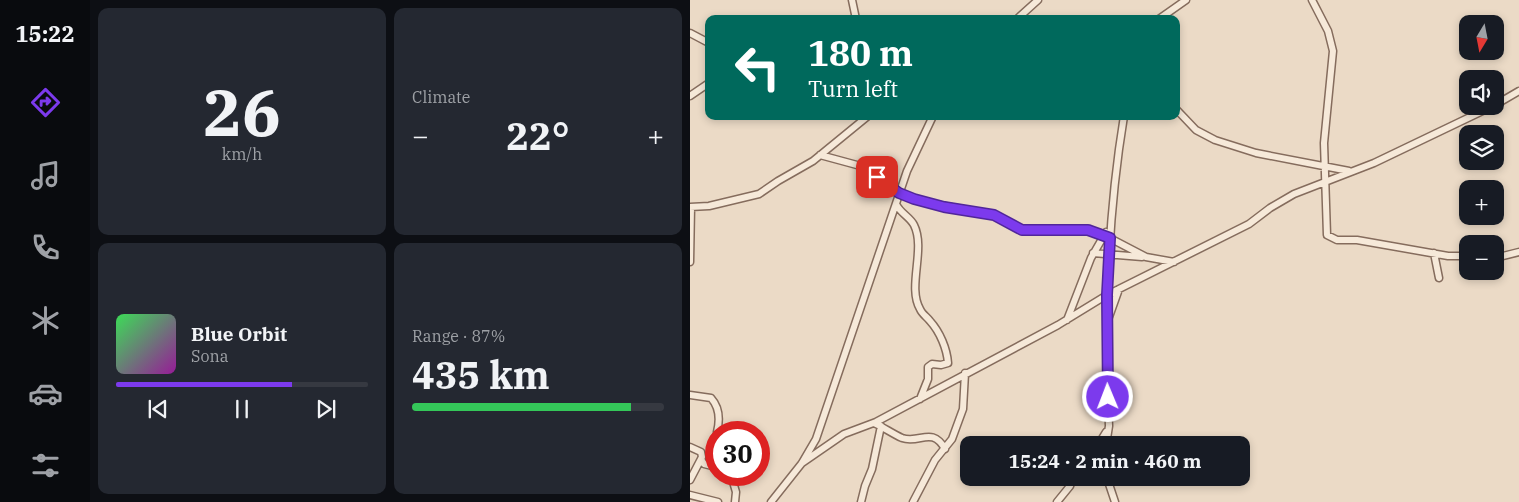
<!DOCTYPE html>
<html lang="en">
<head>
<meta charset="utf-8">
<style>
	body { margin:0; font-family:"IBM Plex Serif",serif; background:#242831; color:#f1f3f6; height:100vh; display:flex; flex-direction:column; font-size:19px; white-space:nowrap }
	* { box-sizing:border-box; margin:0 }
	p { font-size:16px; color:#9ea1a6 }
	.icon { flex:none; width:28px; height:28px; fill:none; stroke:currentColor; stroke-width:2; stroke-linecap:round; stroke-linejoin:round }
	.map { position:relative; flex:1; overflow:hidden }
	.panel { display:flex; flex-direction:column; gap:8px; padding:8px; background:#0d0f14; width:600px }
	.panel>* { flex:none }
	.banner { position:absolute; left:15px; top:15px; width:475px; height:105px; border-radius:10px; box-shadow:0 2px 8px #0003; background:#00695c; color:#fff; overflow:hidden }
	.needle { width:32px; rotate:190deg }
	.buttons { position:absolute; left:769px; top:15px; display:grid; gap:10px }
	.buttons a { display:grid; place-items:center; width:45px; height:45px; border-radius:10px; background:#171b24; box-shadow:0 2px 8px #0003; font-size:25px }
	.speed { position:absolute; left:15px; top:421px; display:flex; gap:10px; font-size:25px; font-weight:700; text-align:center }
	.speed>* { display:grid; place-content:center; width:65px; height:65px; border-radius:50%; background:#171b24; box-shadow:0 2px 8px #0003; line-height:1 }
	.speed .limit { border:8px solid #d22; background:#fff; color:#111 }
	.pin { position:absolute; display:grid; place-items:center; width:42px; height:42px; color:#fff; margin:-21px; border-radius:10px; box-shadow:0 2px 8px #0006 }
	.me { position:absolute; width:55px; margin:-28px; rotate:359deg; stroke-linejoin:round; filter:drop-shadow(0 0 4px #0008) }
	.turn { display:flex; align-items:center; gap:18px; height:105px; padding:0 20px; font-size:22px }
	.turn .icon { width:65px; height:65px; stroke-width:2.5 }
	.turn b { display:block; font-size:35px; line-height:42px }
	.big { font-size:38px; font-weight:800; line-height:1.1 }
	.panel .tile { flex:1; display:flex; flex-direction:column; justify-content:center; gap:8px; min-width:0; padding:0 18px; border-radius:10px; background:#242831 }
	.panel .dial { align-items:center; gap:0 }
	.dial b { font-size:65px; line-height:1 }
	.song { display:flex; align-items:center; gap:15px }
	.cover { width:60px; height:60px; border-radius:8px; background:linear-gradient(135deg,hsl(130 70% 55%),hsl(300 70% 35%)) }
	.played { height:5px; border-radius:2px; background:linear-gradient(90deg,#7c3aed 70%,#363941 70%) }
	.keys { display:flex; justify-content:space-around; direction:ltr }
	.heat { display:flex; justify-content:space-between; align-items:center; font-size:28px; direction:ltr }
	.charge { height:8px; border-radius:4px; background:linear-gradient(90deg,#34c759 87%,#363941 0) }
	.panel .tiles { flex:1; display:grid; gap:8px; grid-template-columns:repeat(2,1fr) }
	.trip { position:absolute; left:270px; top:436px; width:290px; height:50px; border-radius:10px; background:#171b24; box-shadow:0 2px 8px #0003; font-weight:800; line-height:50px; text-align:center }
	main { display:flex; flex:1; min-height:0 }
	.tab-bar { display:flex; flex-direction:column; width:90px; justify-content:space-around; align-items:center; background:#090b0e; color:#9ea1a6 }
	.tab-bar .icon { width:35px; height:35px }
	.tab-bar .current { color:#7c3aed }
	.tab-bar b { font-size:22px; color:#f1f3f6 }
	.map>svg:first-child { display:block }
</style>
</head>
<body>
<main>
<nav class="tab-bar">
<b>15:22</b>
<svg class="icon current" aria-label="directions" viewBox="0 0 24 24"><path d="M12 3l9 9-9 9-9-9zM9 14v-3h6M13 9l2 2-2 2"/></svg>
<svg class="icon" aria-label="music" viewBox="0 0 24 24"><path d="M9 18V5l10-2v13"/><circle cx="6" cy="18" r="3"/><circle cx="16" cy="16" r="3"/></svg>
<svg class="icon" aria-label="phone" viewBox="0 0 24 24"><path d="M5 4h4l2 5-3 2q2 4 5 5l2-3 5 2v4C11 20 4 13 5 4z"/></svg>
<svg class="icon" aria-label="climate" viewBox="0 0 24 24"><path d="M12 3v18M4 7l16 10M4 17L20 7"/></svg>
<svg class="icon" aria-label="car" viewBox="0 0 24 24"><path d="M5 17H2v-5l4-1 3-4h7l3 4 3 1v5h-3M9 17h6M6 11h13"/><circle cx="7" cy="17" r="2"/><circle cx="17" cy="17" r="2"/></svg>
<svg class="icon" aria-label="filters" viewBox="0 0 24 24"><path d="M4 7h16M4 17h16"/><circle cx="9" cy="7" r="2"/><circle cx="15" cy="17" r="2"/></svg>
</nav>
<section class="panel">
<div class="tiles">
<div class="tile dial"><b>26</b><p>km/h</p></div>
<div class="tile"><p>Climate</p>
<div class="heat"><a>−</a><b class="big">22°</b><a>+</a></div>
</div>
<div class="tile">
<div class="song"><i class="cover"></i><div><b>Blue Orbit</b><p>Sona</p></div></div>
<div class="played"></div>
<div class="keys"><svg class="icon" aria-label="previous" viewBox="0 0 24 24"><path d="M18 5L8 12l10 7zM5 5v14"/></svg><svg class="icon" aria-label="pause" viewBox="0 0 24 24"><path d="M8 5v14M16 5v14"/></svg><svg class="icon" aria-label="next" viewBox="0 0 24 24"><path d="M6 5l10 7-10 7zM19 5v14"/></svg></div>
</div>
<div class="tile"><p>Range · 87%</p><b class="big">435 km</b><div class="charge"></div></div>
</div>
</section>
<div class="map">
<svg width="829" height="502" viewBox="0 0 829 502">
	<rect width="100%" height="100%" fill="#ebdac6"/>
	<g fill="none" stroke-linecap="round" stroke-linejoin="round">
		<defs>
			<path id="minor" d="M162,0L166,19
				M622,0L638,31L643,51L634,143L637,235L647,240H667L758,256H778
				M327,19L348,0
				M469,19L496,0
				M0,33L19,43
				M0,96L19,83
				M805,105L829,91
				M486,109L506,130L525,140L566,153L659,171
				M130,155L178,168L209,193L238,203L304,215L332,230H398L410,233L456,257L484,262
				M206,204C210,213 220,217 224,225C236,249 217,287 230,309C232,314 237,317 240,321C250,332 257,349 258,363L251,365L242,364L238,367V379L230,399
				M0,207L19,206L69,194L88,181L123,161L178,116
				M403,253L452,257
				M744,253L749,278
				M805,258L829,252
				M0,262L1,207
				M419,317L429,289
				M377,320L401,258L416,232
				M0,395L21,398C30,408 30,420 27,432
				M184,423C193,427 203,434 212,438C230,444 242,426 255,449
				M26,436V445
				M408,445L416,432
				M416,445L419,426C414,323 417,219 434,116
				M0,447L11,452L12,457L0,480
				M11,459L14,464L26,467
				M112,463L154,434L186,422L368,325L417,295L559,224L580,208L604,194L684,163L803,106
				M41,475L46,492L45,502
				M417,478L425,502
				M0,495L28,502
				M81,502L112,463L126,439L217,171L243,116
				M171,502L175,486L182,469L191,426
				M223,502L245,460L262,439L273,409L275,373
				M367,502L380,486L383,478"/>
		</defs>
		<use href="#minor" stroke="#856c5d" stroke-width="9"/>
		<use href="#minor" stroke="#f6e9d9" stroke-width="6"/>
	</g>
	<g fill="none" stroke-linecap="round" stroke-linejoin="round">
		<defs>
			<path id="route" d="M187,177L209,193L224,199L254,207L304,215L332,230H398L420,238L417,295L418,397"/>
		</defs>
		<use href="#route" stroke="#51269a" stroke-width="12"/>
		<use href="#route" stroke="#7c3aed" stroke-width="9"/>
	</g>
</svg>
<div class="buttons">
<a><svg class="needle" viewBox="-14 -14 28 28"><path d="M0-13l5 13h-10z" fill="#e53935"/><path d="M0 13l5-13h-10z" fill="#9ea1a6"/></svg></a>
<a><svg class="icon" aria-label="sound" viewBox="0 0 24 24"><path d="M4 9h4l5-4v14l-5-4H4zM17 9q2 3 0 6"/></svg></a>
<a><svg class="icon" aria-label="layers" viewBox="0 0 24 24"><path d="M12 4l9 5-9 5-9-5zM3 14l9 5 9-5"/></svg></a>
<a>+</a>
<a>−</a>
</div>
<div class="speed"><div class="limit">30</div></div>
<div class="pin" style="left:187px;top:177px;background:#d93025"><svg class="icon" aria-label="arrive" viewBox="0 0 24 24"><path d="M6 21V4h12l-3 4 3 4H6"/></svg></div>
<svg class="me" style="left:418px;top:397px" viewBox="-20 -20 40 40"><circle r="17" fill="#7c3aed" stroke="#fff" stroke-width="3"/><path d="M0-11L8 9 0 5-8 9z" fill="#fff"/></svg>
<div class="trip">15:24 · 2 min · 460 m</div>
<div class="banner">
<div class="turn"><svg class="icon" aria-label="left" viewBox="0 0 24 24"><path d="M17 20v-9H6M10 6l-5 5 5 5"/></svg><div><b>180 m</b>Turn left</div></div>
</div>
</div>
</main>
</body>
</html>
